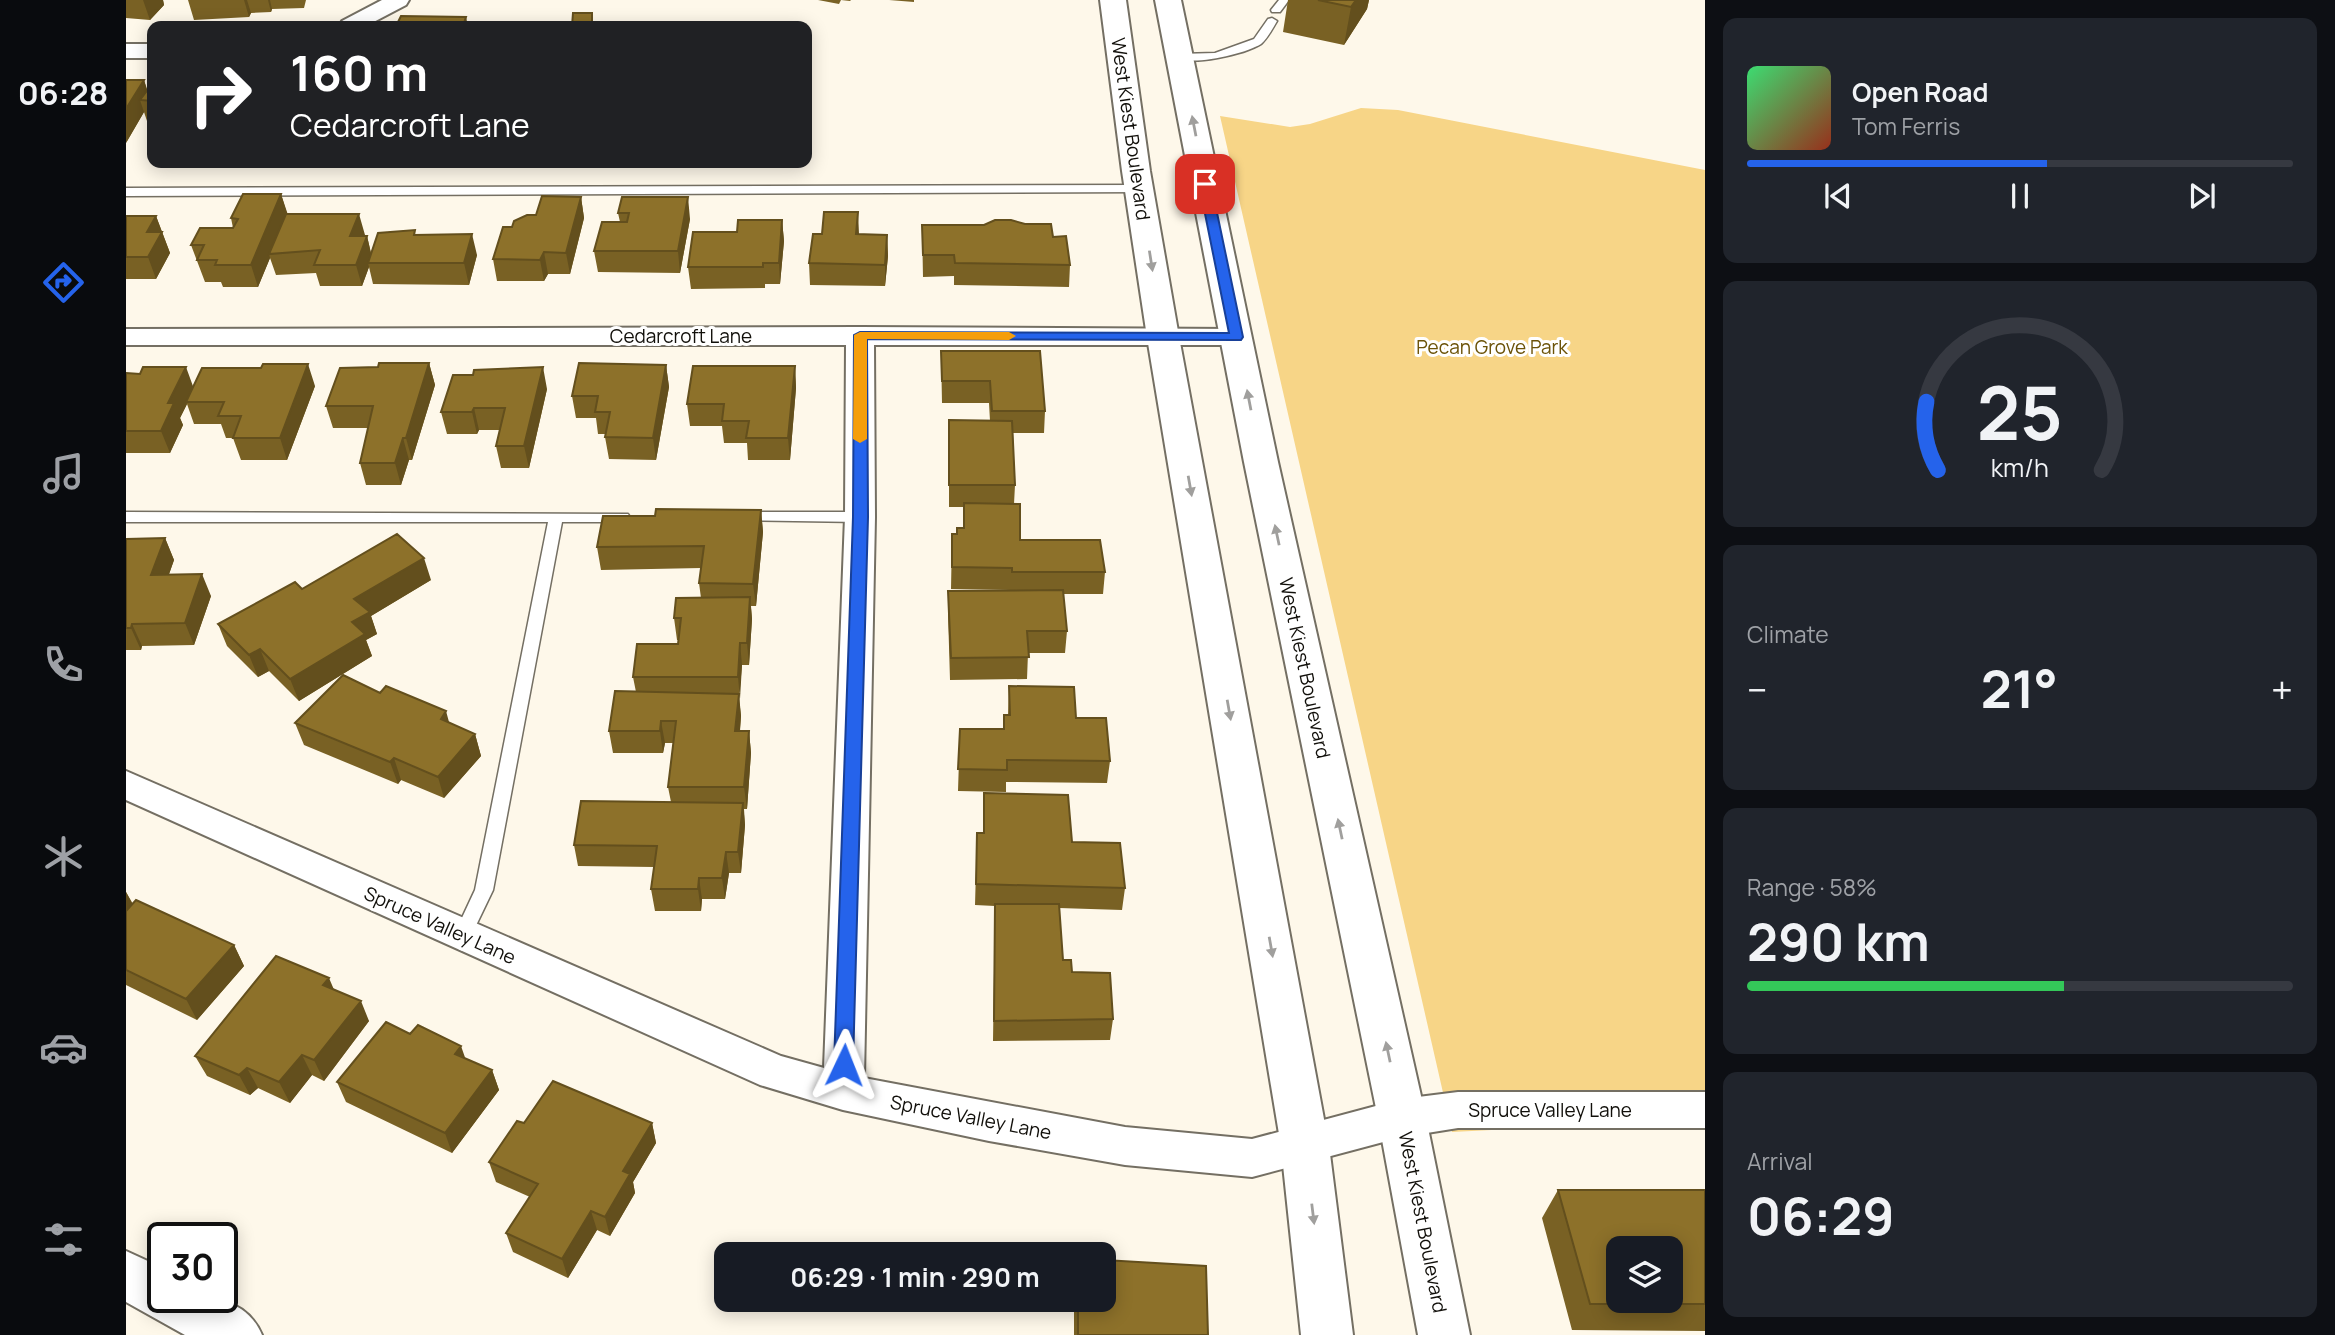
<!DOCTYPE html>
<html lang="en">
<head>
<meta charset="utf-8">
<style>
	body { margin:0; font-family:Manrope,sans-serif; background:#20242c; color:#f1f3f6; height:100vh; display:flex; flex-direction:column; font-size:26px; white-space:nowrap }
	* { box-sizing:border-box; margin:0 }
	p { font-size:23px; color:#9ea1a6 }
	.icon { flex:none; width:38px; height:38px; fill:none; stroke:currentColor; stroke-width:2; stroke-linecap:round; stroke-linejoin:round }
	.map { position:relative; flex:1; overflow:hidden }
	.sheet { display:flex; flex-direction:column; gap:18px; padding:18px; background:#0d0f14; width:630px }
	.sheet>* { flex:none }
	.banner { position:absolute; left:21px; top:21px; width:665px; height:147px; border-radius:14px; box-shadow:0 4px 18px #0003; background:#202124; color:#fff; overflow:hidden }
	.buttons { position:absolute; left:1480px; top:1236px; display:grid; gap:14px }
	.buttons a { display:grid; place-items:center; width:77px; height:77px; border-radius:14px; background:#171b24; box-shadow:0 4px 18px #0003; font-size:35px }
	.speed { position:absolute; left:21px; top:1222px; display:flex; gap:14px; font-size:35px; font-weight:700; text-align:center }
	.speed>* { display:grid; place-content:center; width:91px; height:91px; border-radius:50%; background:#171b24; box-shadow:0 4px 18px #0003; line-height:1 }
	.speed .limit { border:4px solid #111; border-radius:10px; background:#fff; color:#111 }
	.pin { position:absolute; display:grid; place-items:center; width:60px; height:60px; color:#fff; margin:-30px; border-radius:14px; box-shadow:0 4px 10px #0006 }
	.me { position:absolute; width:77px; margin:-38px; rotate:2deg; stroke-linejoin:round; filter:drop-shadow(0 0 5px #0008) }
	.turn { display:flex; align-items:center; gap:24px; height:147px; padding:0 28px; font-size:32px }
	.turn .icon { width:91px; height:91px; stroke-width:2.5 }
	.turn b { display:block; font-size:49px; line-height:60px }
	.big { font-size:52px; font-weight:700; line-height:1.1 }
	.sheet .widget { flex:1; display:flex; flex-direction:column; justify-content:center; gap:10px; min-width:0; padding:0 24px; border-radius:14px; background:#20242c }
	.sheet .dial { align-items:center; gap:0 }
	.dial svg { height:182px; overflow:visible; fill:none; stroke:#363941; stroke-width:7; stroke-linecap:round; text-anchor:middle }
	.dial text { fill:#f1f3f6; stroke:none }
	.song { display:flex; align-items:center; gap:21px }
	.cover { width:84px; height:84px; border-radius:10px; background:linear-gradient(135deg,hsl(140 70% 55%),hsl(10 70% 35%)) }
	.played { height:7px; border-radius:4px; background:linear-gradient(90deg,#2563eb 55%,#363941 55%) }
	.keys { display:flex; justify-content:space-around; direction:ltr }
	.heat { display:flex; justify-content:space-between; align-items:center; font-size:38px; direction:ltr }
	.charge { height:10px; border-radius:5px; background:linear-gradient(90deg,#34c759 58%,#363941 0) }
	.trip { position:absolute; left:588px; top:1242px; width:402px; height:70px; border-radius:14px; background:#171b24; box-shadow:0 4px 18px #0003; font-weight:700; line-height:70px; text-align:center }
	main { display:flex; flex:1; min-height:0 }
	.menu { display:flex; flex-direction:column; width:126px; justify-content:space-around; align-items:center; background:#090b0e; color:#9ea1a6 }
	.menu .icon { width:49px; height:49px }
	.menu .on { color:#2563eb }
	.menu b { font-size:32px; color:#f1f3f6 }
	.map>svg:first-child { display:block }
</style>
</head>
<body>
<main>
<nav class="menu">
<b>06:28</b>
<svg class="icon on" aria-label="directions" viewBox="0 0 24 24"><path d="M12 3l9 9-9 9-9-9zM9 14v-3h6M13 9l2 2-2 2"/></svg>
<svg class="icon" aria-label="music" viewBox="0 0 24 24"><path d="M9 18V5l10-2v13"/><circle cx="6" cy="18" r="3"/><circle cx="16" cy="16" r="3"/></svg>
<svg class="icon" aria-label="phone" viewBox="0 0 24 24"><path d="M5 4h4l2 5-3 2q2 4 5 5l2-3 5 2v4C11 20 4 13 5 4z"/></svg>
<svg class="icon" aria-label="climate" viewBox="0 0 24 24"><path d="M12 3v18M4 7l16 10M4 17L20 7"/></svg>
<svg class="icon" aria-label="car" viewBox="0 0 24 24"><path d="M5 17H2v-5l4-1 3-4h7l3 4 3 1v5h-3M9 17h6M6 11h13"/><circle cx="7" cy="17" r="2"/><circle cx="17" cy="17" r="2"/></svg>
<svg class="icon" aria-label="filters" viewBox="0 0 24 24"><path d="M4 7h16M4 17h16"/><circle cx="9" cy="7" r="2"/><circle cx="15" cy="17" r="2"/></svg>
</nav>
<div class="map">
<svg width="1579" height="1335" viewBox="0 0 1579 1335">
	<rect width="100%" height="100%" fill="#fef8ea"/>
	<path fill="#f7d587" d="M1235,108L1272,110L1579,170V1119L1326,1132L1094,116L1164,127L1184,124Z"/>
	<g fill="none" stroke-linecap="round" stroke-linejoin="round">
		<defs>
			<path id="service" d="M1153,0H1163L1154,12H1146L1145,10Z
				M1146,18L1151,21C1147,28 1141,39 1135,44C1119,54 1064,67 1049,57L1054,54L1089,53L1128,39L1142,19Z
				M1013,185L1017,186V192L0,196V188Z
				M0,512L502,514L504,517L502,520L497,522H436L367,890L343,940L337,942L331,940L328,935L349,890L422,522H0Z
				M614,512H734L741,517L734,522L609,520L607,517L609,514Z"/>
			<path id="minor" d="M256,0H283L280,5L240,26H213L216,21Z
				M0,44H26V58H0Z
				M734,327L1110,329L1120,331L1124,337L1120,343L1110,345H748L749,517L738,1078L999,1127L1126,1139L1276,1099L1332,1092H1579V1128H1332L1276,1137L1126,1177L999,1165L863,1141L717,1110L634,1085L0,800V771L655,1056L698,1068L719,517L720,345H0V329Z"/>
			<path id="secondary" d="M974,0H1000L1024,171L1053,337L1203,1146L1227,1335H1175L1155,1146L1021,337L996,171Z
				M1029,0H1055L1152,462L1300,1118L1344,1335H1292L1252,1118L1118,462Z
				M0,1251L37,1268V1297C76,1297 118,1293 136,1335H59L0,1302Z"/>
		</defs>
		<use href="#service" stroke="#746f63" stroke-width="3"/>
		<use href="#minor" stroke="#746f63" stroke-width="4"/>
		<use href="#secondary" stroke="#746f63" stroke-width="4"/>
		<use href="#service" fill="#fff" fill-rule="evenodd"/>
		<use href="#minor" fill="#fff" fill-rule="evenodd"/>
		<use href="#secondary" fill="#fff" fill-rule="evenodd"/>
	</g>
	<path fill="#796124" d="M0,0H37L38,5L24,20L0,18Z
		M62,0H180L178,8L146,9L145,12L125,13L123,17L68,20Z
		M692,0H725L724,1L715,0L713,4Z
		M763,0H788V2Z
		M1162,0H1243L1241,9L1218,45L1157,32Z
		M18,80L21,91L26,84V121H21L18,112L0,143Z
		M155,194L161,214L239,235V236H241L245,253L291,235L351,255L343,285L247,284L243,267L236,286H194L190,273L150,275L144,258L132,287H97L95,282H79L65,245L107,228L105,218Z
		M455,197L458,218L444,274H422L418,281H371L367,259L410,215Z
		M496,197L564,219L554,273L472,272L468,251L494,222L492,213Z
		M0,216H30L44,253L30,279H0Z
		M656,220L658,241L654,284H639V288L565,289L562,267Z
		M796,225L927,237L944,265L943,287L828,285V276L797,277Z
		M761,235L762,256L759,286L684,285L683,263Z
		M815,351L919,411L918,433H887L889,485L888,504L894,540L979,572L977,594H937L941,631L939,653H902L901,679L824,680L822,613V591L884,590L825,589L826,534H831L838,528V507H823V420L864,421L863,403H816Z
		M303,363L309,385L286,460H283L275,485H240L234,463L242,428H207L200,406L252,367Z
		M540,365L543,387L530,460L483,459L479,437L480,434H472L470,418H450L446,396Z
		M669,366L670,388L664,460H622L621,443H598L596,426H564L561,404Z
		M0,373L67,387L189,386L161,460H115L107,438H100L95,424H68L61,404L54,418L57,425L44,453H0Z
		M421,389L403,468H375L370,446L374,430H353L351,434H321L315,412Z
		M635,510L637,532L630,606H625L626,619L623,665H616L613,699L615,716L614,731H623L625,753L621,809H618L619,825L615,873H603L599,899H576L575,911H529L525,889L528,867L452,866L448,845L545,802L542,787L548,743H539L537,753H487L483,731L510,692L507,677L552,644L553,640H551L548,618L575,598L573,583L575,568L475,570L471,547L529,516Z
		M39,538L48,560L43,574L85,596L68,645L16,646L15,650H0V539Z
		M305,580L245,616L251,634L240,640L246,656L173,701L143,671L132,677L101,646L92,624L176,589Z
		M883,686L950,718L984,761L981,783L880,782V792L832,791L834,729H878V715H882Z
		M254,693L349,734L355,756L318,798L275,780L272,784L178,745L169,723Z
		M858,793L946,842L999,888L996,910L933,908L937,960L946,972L987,1019L984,1040L867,1041L869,906L849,905L851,833H857Z
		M0,892L7,904L108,945L118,966L71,1020L0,985Z
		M208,989L243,1021L198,1081L186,1075L164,1103L132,1088L124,1095L81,1076L69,1056Z
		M284,1034L366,1070L373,1090L326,1153L220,1102L211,1082Z
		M398,1123H526L530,1143L507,1182L509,1193L484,1236L471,1230L442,1278L387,1252L380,1233L404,1197L370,1182L363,1162Z
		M1432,1190H1579V1331L1446,1330L1416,1218Z
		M948,1300H978L1082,1335H948Z"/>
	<path fill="#634f1d" d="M17,0H37L38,5L24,20Z
		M118,0H121L125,13L123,17Z
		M142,0H144L146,9L145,12Z
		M1230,0H1243L1241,9L1218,45L1225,7Z
		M340,17L342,26H337Z
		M18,80L25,101L14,100L18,112L0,143V109Z
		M155,194L162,215L143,254L144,258L132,287L125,265Z
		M455,197L458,218L444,274L440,253Z
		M562,197L564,219L554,273L552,251Z
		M732,212L733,234H730Z
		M233,214L239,235L230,258L224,236Z
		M30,216L44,253L30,279L22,257L21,232Z
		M656,220L658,241L654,284L653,263Z
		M346,234L351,255L343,285L338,263Z
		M761,235L762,256L759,286V265Z
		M241,236L246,258L242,263L243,267L236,286L230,265Z
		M418,252L422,274L418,281L414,260Z
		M303,363L309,385L286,460L280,438Z
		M182,364L189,386L161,460L154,438Z
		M540,365L543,387L530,460L527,438Z
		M669,366L670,388L664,460L662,438Z
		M60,367L68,389L60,402L61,404L54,418L57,425L44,453L35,431L42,403Z
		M417,367L421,389L403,468L398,446Z
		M348,408L353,430L351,434L346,412Z
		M277,438L283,460L275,485L269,463Z
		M635,510L637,532L630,606L627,584Z
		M39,538L48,560L35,597L25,575Z
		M298,558L305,580L245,616L251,634L240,640L246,656L173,701L164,679L228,599Z
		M76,574L85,596L68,645L59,623Z
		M624,597L626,619L623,665L621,643Z
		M6,624L16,646L15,650L5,628Z
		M614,643L616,665L614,699L612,677Z
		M134,649L143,671L132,677L123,655Z
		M613,694L615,716L612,753L609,731Z
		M320,711L326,733L315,719Z
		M535,721L539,743L537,753L534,731Z
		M623,731L625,753L621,809L618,787Z
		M349,734L355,756L318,798L312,777Z
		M268,758L275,780L272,784L264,762Z
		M617,803L619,825L615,873L612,852Z
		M600,852L603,873L599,899L596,878Z
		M573,878L576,899L575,911L572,889Z
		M0,892L10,911L0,921Z
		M108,945L118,966L71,1020L60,999Z
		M203,978L212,999L197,985Z
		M235,1001L243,1021L198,1081L188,1060Z
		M335,1046L342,1066L329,1054Z
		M176,1055L186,1075L164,1103L153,1082Z
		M121,1068L132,1088L124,1095L113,1075Z
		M366,1070L373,1090L326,1153L319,1133Z
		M526,1123L530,1143L507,1182L509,1193L484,1236L479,1217L497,1171Z
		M465,1211L471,1230L442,1278L436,1259Z"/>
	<path fill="#8d712a" stroke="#634f1d" stroke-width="2" fill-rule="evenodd" d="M1192,0H1230L1225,7Z
		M447,13H466V22H468L470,26H446Z
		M275,16L340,17L337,26H270Z
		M0,80H18L0,109Z
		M26,84V101L14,100Z
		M117,194H155L125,265H89L91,260H71L78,245H65L74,228H107L112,219L105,218Z
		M416,196L455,197L440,253L418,252L414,260L367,259L377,227H386L388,221L401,215H410Z
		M496,197H562L552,251H468L476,222H501L503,213H492Z
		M698,212H732L730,234L761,235L759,265L683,263L687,234H696Z
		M160,214H233L224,236H241L230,265H188L194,250L143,254Z
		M0,216H30L21,232H36L22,257H0Z
		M612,220H656L653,263H637V267H562L567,232H611Z
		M869,220H885L899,224H925L927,237L940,236L944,265L829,263L828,255H797L796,225H858Z
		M289,230L288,235L346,234L338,263H242L252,233Z
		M815,351H914L919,411H866L864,381H816Z
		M253,363H303L280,438H277L269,463H234L247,406H200L214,368L252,367Z
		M453,363L540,365L527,438L479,437L484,412H469L472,396H446Z
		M137,364H182L154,438H107L115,416H92L98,402H60L76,368H135Z
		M567,366H669L662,438H620L623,421H596L598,404H561Z
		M17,367H60L42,403H48L35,431H0V373L14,374Z
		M417,367L398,446H370L379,408H348L346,412H315L327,375H347L348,370Z
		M823,420L886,421L889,485H823Z
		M838,503L894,504V540H974L979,572H886V568L826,567V534H831V528H838Z
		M530,509L635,510L627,584L573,583L578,546L471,547L477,516H529Z
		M271,534L298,558L228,599L244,612L226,622L239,634L164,679L134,649L123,655L92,624L169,582L176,589Z
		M39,538L25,575L76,574L59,623L6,624L5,628H0V539Z
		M937,590L941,631H901L903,657L825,658L822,591Z
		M624,597L621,643H614L612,677H507L511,644H552L555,618H548L550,598Z
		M217,675L254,693L260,686L320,711L315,719L349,734L312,777L268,758L264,762L169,723Z
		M883,686L948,687L950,718H980L984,761L881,760V770L832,769L834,729H878V715H884Z
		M489,691L613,694L609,731H623L618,787H542L550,721H535L534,731H483Z
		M858,793L942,795L946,842L994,843L999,888L850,884L851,833H858Z
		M455,801L617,803L612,852H600L596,878H573L572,889H525L531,846L448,845Z
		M10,900L108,945L60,999L0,970V911Z
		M869,904H933L937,960H945L946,972L984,973L987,1019L868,1021Z
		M150,956L203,978L197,985L235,1001L188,1060L176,1055L153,1082L121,1068L113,1075L69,1056Z
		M260,1022L284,1034L292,1025L335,1046L329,1054L366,1070L319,1133L211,1082Z
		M427,1081L526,1123L497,1171L504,1174L479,1217L465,1211L436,1259L380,1233L412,1184L363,1162L391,1121L398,1123Z
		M1432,1190H1579V1304H1464ZM1493,1248H1545V1300H1493Z
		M978,1260L1080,1266L1082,1335H952V1300H978Z"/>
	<defs><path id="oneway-solid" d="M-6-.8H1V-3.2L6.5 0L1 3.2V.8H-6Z" transform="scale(1.75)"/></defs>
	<g fill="#a09f9d">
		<use href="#oneway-solid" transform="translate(1068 126) rotate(-101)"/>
		<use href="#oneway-solid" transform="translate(1025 261) rotate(81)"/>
		<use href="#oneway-solid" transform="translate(1123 400) rotate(-101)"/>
		<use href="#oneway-solid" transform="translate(1064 486) rotate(80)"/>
		<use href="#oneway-solid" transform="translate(1151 535) rotate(-102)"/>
		<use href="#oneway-solid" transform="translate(1103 710) rotate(80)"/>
		<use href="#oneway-solid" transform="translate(1214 829) rotate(-102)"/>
		<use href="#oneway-solid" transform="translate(1145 947) rotate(80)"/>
		<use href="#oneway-solid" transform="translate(1262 1052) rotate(-102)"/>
		<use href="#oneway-solid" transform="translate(1187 1214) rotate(83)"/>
	</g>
	<path fill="#2563eb" stroke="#184099" stroke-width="2" d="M1079,180L1085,184L1117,337L1115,340L741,339L742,517L727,1065L725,1071L718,1073L711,1071L708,1065L727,517L728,335L734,332L1103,333L1073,184Z"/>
	<path fill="#f59e0b" d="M734,332H883L890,336L883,340L741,339V439L734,443L727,439L728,335Z"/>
	<g text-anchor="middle" stroke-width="6" stroke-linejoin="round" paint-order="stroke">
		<g font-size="19" fill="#110f0a" stroke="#fff">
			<text transform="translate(1005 129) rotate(82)" y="7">West Kiest Boulevard</text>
			<text x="555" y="343">Cedarcroft Lane</text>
			<text transform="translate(1179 668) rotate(78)" y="7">West Kiest Boulevard</text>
			<text transform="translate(314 925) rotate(24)" y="7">Spruce Valley Lane</text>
			<text x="1424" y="1117">Spruce Valley Lane</text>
			<text transform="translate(845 1117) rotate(11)" y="7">Spruce Valley Lane</text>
			<text transform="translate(1297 1222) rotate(79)" y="7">West Kiest Boulevard</text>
		</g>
		<g font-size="19" fill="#6b5207" stroke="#fff">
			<text x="1366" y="354">Pecan Grove Park</text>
		</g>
	</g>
</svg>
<div class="buttons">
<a><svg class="icon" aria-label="layers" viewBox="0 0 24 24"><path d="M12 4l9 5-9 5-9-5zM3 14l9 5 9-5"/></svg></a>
</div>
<div class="speed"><div class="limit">30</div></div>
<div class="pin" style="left:1079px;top:184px;background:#d93025"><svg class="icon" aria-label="arrive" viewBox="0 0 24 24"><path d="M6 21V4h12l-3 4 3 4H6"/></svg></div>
<svg class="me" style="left:718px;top:1065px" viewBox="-20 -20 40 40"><path d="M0-17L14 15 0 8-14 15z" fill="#2563eb" stroke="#fff" stroke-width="4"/></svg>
<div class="trip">06:29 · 1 min · 290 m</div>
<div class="banner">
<div class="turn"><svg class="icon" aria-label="right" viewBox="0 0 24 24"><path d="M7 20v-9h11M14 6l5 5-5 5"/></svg><div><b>160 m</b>Cedarcroft Lane</div></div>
</div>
</div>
<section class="sheet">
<div class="widget">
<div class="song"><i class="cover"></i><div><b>Open Road</b><p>Tom Ferris</p></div></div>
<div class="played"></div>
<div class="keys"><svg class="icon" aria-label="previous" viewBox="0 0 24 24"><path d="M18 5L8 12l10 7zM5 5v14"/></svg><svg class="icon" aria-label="pause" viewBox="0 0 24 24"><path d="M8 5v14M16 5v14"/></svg><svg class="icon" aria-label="next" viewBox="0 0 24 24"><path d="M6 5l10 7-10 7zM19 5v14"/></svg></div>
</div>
<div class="widget dial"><svg viewBox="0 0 100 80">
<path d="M14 69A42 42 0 1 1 86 69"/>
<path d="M14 69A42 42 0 0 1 9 39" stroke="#2563eb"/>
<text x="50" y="56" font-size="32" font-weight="700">25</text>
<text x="50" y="72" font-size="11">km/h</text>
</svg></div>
<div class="widget"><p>Climate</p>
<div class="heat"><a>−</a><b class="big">21°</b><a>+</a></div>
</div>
<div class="widget"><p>Range · 58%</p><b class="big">290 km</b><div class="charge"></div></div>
<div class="widget"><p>Arrival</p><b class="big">06:29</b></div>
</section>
</main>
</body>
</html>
